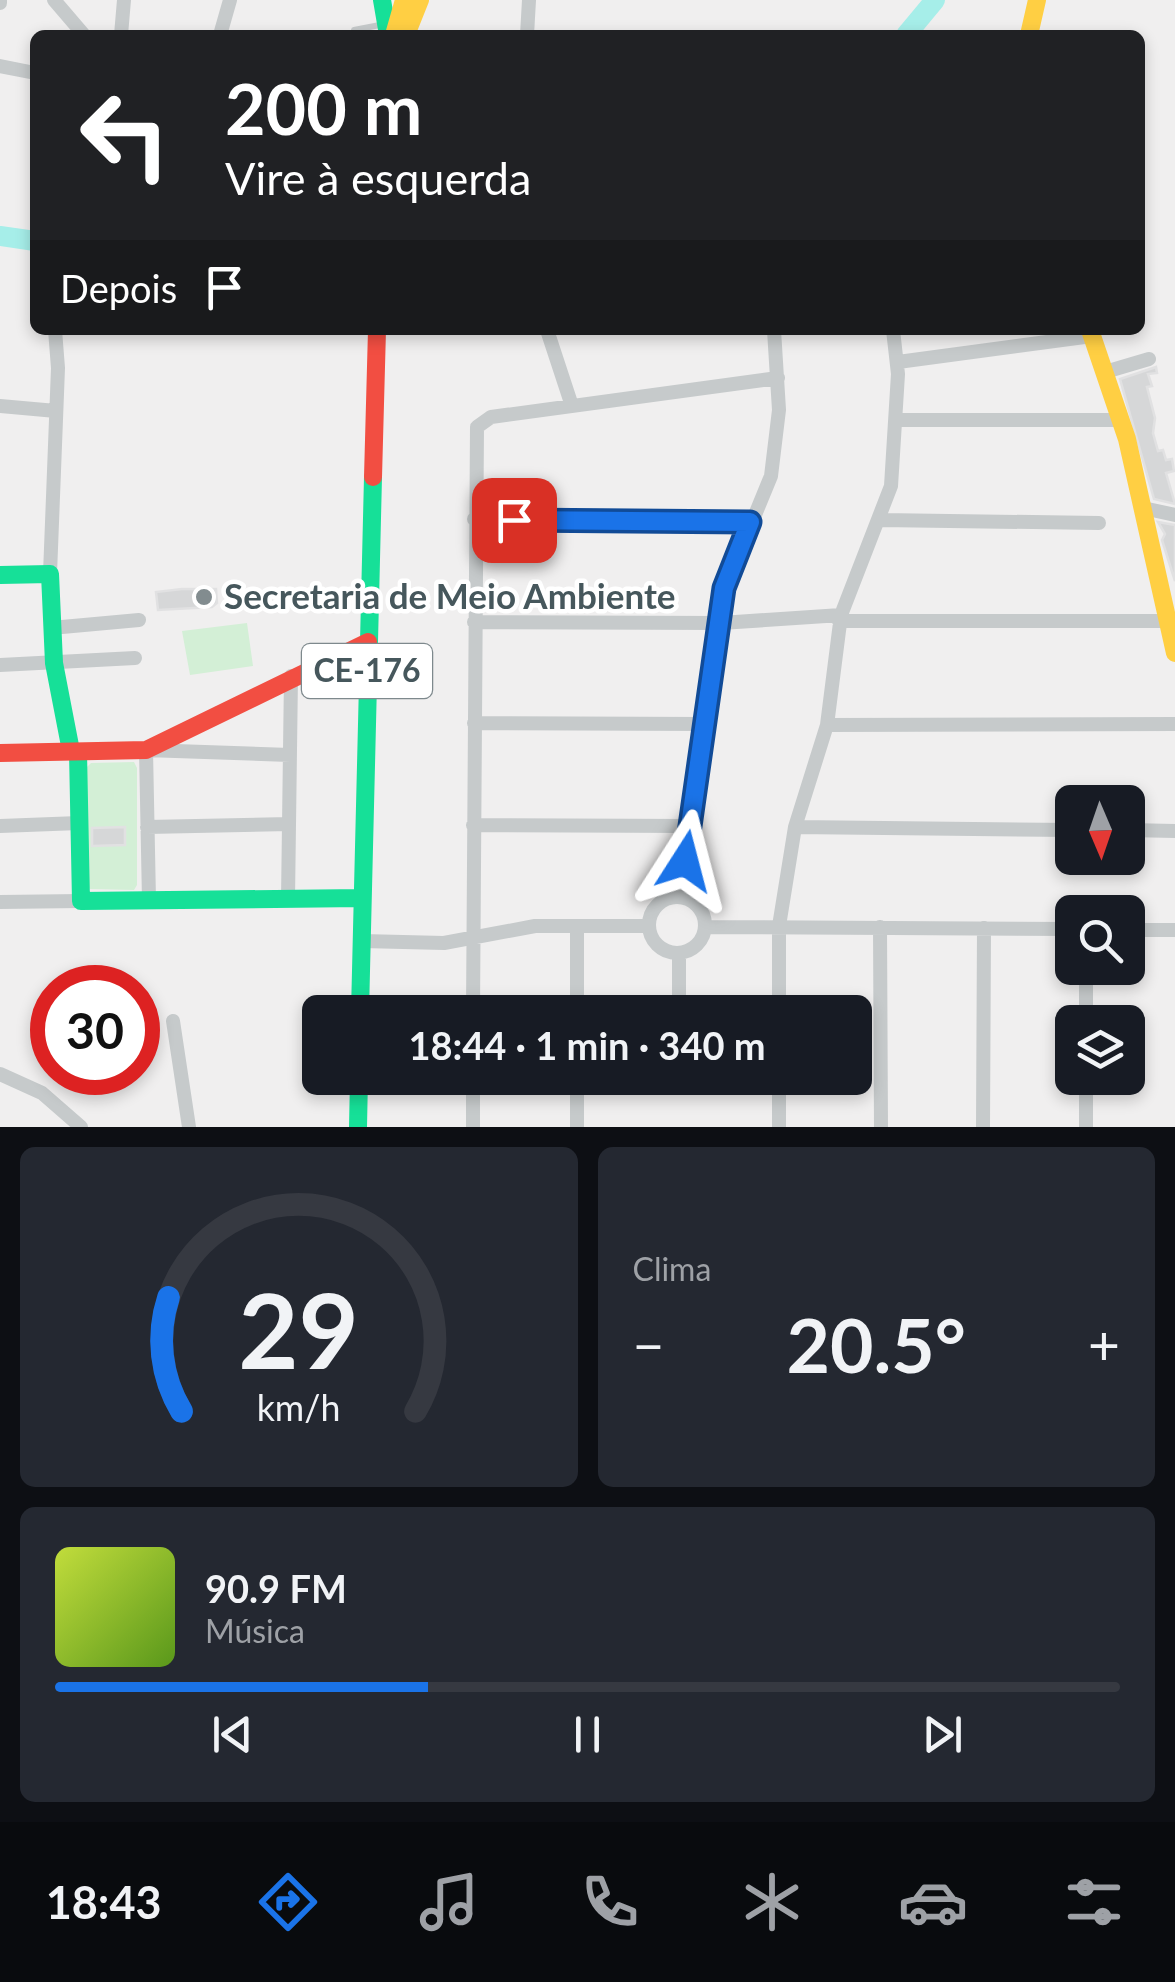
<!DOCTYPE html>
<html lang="pt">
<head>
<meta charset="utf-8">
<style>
	body { margin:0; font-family:Lato,sans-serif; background:#242831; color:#f1f3f6; height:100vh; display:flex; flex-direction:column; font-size:38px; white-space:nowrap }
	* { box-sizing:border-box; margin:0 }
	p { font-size:32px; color:#9ea1a6 }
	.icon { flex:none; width:55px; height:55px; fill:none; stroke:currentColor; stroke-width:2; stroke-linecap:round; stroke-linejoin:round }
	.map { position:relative; height:1127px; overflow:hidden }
	.details { display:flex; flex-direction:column; gap:20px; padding:20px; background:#0d0f14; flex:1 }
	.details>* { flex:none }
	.guide { position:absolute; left:30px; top:30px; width:1115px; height:305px; border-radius:15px; box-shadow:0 5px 15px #0003; background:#202124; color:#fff; overflow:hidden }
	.needle { width:65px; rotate:178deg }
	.controls { position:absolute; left:1055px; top:785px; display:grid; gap:20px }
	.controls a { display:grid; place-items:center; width:90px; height:90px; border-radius:15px; background:#171b24; box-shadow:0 5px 15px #0003; font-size:50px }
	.speed { position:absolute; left:30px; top:965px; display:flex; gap:20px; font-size:50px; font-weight:700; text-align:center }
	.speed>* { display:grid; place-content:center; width:130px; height:130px; border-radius:50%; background:#171b24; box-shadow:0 5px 15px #0003; line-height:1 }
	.speed .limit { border:15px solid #d22; background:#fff; color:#111 }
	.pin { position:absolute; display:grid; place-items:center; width:85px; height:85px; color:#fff; margin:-42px; border-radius:20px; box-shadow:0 5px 15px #0006 }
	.me { position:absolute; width:110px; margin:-55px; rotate:9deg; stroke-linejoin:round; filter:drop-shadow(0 0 8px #0008) }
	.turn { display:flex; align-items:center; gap:35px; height:210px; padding:0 30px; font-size:45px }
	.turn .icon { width:130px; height:130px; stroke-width:2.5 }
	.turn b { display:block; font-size:70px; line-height:85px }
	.then { display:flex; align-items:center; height:95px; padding:0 30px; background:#0003; gap:20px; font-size:38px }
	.big { font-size:75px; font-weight:700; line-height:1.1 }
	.details .tile { flex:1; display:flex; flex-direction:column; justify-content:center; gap:15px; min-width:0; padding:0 35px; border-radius:15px; background:#242831 }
	.details .dial { align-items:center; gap:0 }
	.dial svg { height:260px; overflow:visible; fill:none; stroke:#363941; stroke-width:7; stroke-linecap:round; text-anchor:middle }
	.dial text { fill:#f1f3f6; stroke:none }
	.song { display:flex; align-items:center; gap:30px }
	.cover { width:120px; height:120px; border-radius:15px; background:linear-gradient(135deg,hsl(70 70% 55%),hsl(90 70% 35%)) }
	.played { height:10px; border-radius:5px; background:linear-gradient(90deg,#1a73e8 35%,#363941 35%) }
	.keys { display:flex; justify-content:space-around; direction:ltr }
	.heat { display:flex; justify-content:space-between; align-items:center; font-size:55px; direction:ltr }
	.details .tiles { flex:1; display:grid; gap:20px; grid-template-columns:1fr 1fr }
	.tile:last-child { grid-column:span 2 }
	.trip { position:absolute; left:302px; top:995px; width:570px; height:100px; border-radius:15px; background:#171b24; box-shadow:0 5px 15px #0003; font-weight:700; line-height:100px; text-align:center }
	.menu { display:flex; height:160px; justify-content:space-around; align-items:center; background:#090b0e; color:#9ea1a6 }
	.menu .icon { width:70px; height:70px }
	.menu .selected { color:#1a73e8 }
	.menu b { font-size:45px; color:#f1f3f6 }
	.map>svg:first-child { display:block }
</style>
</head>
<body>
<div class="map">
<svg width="1175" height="1127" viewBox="0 0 1175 1127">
	<rect width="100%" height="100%" fill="#f0efef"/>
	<path fill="#d3efd6" d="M247,623L253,666L190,675L182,631Z
		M134,762L137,768V885L134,890L90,889L86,884L87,767L91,763Z"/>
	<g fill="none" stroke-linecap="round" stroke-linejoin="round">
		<path stroke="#a6eee9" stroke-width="20" d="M906,35L935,0
			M0,236L35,241"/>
	</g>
	<path fill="#d6d7d8" stroke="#e1e1e2" stroke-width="2.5" d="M1156,367L1157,373L1148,374L1152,386L1147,387L1155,418L1153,433L1158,451L1163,450L1166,460L1172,459L1174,471L1166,473L1175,504L1154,499L1120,379Z
		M1158,522L1175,525V581L1162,540L1165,534Z
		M182,589H216L217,603L212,607L158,610L156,592Z
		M125,827V845L92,846V828Z"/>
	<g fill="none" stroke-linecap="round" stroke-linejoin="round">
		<path stroke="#c6cacb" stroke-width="6" d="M353,35L354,30L385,24"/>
		<path stroke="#c6cacb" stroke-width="14" d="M54,0L84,35
			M0,3V0
			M121,35L124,0
			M220,35L230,0
			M527,35L529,0
			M0,66L35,73
			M547,330L572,406
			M898,362L1092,336
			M1105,372L1149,359
			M0,406L56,411
			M898,420H1121
			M1143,508L1175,515
			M474,519L750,522
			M881,520L1099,523
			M50,574L58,368L55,330
			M839,621H1168
			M474,622L721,623L841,615
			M51,628L139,620
			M0,665L135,658
			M474,723L706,724
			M827,725L1175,724
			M473,825L690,826
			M0,826L79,823
			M147,827L289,824
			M795,827L1072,830
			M1128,830L1175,831
			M649 925a28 28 0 1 1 56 0a28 28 0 1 1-56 0Z
			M679,897L725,588L771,476L779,410L774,330
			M288,899L291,676
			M149,900L146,750L290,755
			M0,902L81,901
			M705,927L1072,929
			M880,927L881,1127
			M1128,930H1175
			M362,941L444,943L535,926H649
			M473,1012L477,427L491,417L778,378
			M577,1012V926
			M679,1012V953
			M779,1012V926L795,827L827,725L841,615L891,486L898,374L893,330
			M173,1021L189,1127
			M1086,1022V968
			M0,1074L42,1093L81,1127
			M473,1078V1127
			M577,1127V1078
			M779,1127V1078
			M983,1127L984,928
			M1086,1127V1078"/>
		<path stroke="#16e098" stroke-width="18" d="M382,0L388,35
			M0,575L50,574L54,663L71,751
			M78,752L81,901L361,898
			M360,1012L373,477
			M358,1127L359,1078"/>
		<path stroke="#ffcf43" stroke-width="18" d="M394,35L404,0
			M406,35L420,0
			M1029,35L1037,0
			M1090,330L1127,439L1175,653"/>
		<path stroke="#f24e42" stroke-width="18" d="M373,477L377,330
			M0,753L146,750L368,642"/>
	</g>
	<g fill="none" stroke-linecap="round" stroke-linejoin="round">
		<defs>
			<path id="route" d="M514,520L750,522L724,588L685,861"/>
		</defs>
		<use href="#route" stroke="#114b97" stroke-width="25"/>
		<use href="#route" stroke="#1a73e8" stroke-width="18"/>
	</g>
	<circle fill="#828c8f" stroke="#fff" stroke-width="4" cx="204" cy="597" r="10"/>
	<g text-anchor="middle" stroke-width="9" stroke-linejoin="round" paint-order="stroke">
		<rect fill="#fff" stroke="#7e898d" stroke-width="2.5" x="302" y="644" width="130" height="54" rx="8"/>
		<g font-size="32" font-weight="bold" fill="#46575c">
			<text x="367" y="682">CE-176</text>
		</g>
		<g font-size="35" font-weight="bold" fill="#46575c" stroke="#fff" text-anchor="start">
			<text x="224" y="609">Secretaria de Meio Ambiente</text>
		</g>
	</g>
</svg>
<div class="controls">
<a><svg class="needle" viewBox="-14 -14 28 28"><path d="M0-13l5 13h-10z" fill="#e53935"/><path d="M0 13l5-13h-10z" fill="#9ea1a6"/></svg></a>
<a><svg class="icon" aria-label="search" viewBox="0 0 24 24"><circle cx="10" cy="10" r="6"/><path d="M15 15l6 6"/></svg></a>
<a><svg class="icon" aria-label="layers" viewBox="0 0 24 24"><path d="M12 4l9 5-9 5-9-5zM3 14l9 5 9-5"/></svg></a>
</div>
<div class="speed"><div class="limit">30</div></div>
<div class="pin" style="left:514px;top:520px;background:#d93025"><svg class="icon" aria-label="arrive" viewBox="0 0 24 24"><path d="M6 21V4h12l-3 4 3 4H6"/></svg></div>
<svg class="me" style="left:685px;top:861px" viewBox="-20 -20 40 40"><path d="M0-17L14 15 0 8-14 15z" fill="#1a73e8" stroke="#fff" stroke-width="4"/></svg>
<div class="trip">18:44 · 1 min · 340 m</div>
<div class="guide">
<div class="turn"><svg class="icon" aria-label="left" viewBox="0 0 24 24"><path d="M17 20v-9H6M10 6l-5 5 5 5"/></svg><div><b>200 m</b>Vire à esquerda</div></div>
<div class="then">Depois<svg class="icon" aria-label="arrive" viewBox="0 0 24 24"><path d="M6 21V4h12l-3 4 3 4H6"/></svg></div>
</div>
</div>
<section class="details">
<div class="tiles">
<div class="tile dial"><svg viewBox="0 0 100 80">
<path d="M14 69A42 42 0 1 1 86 69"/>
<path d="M14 69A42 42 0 0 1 10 34" stroke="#1a73e8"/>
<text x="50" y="56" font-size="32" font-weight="700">29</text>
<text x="50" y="72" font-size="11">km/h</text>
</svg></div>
<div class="tile"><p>Clima</p>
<div class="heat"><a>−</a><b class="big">20.5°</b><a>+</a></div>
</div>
<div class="tile">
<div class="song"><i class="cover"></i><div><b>90.9 FM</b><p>Música</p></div></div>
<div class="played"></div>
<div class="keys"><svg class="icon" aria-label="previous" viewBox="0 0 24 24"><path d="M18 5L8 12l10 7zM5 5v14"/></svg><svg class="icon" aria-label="pause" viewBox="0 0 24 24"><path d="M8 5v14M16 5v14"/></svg><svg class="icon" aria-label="next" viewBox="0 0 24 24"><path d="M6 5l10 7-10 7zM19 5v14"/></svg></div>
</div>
</div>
</section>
<nav class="menu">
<b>18:43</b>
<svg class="icon selected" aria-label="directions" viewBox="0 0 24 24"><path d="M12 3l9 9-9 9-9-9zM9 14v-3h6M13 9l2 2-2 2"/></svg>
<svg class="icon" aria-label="music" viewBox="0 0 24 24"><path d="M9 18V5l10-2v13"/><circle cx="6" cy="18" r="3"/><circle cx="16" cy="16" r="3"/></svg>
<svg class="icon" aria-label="phone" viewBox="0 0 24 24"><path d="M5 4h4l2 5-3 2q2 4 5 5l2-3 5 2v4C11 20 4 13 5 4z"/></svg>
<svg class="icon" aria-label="climate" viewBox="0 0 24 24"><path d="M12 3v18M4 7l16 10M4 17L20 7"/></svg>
<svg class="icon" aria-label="car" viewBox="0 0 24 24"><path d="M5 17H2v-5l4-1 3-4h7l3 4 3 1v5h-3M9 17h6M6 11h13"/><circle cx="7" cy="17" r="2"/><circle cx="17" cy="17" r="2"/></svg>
<svg class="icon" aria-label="filters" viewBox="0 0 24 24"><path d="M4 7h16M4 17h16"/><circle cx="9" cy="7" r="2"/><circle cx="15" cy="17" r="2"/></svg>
</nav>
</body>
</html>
